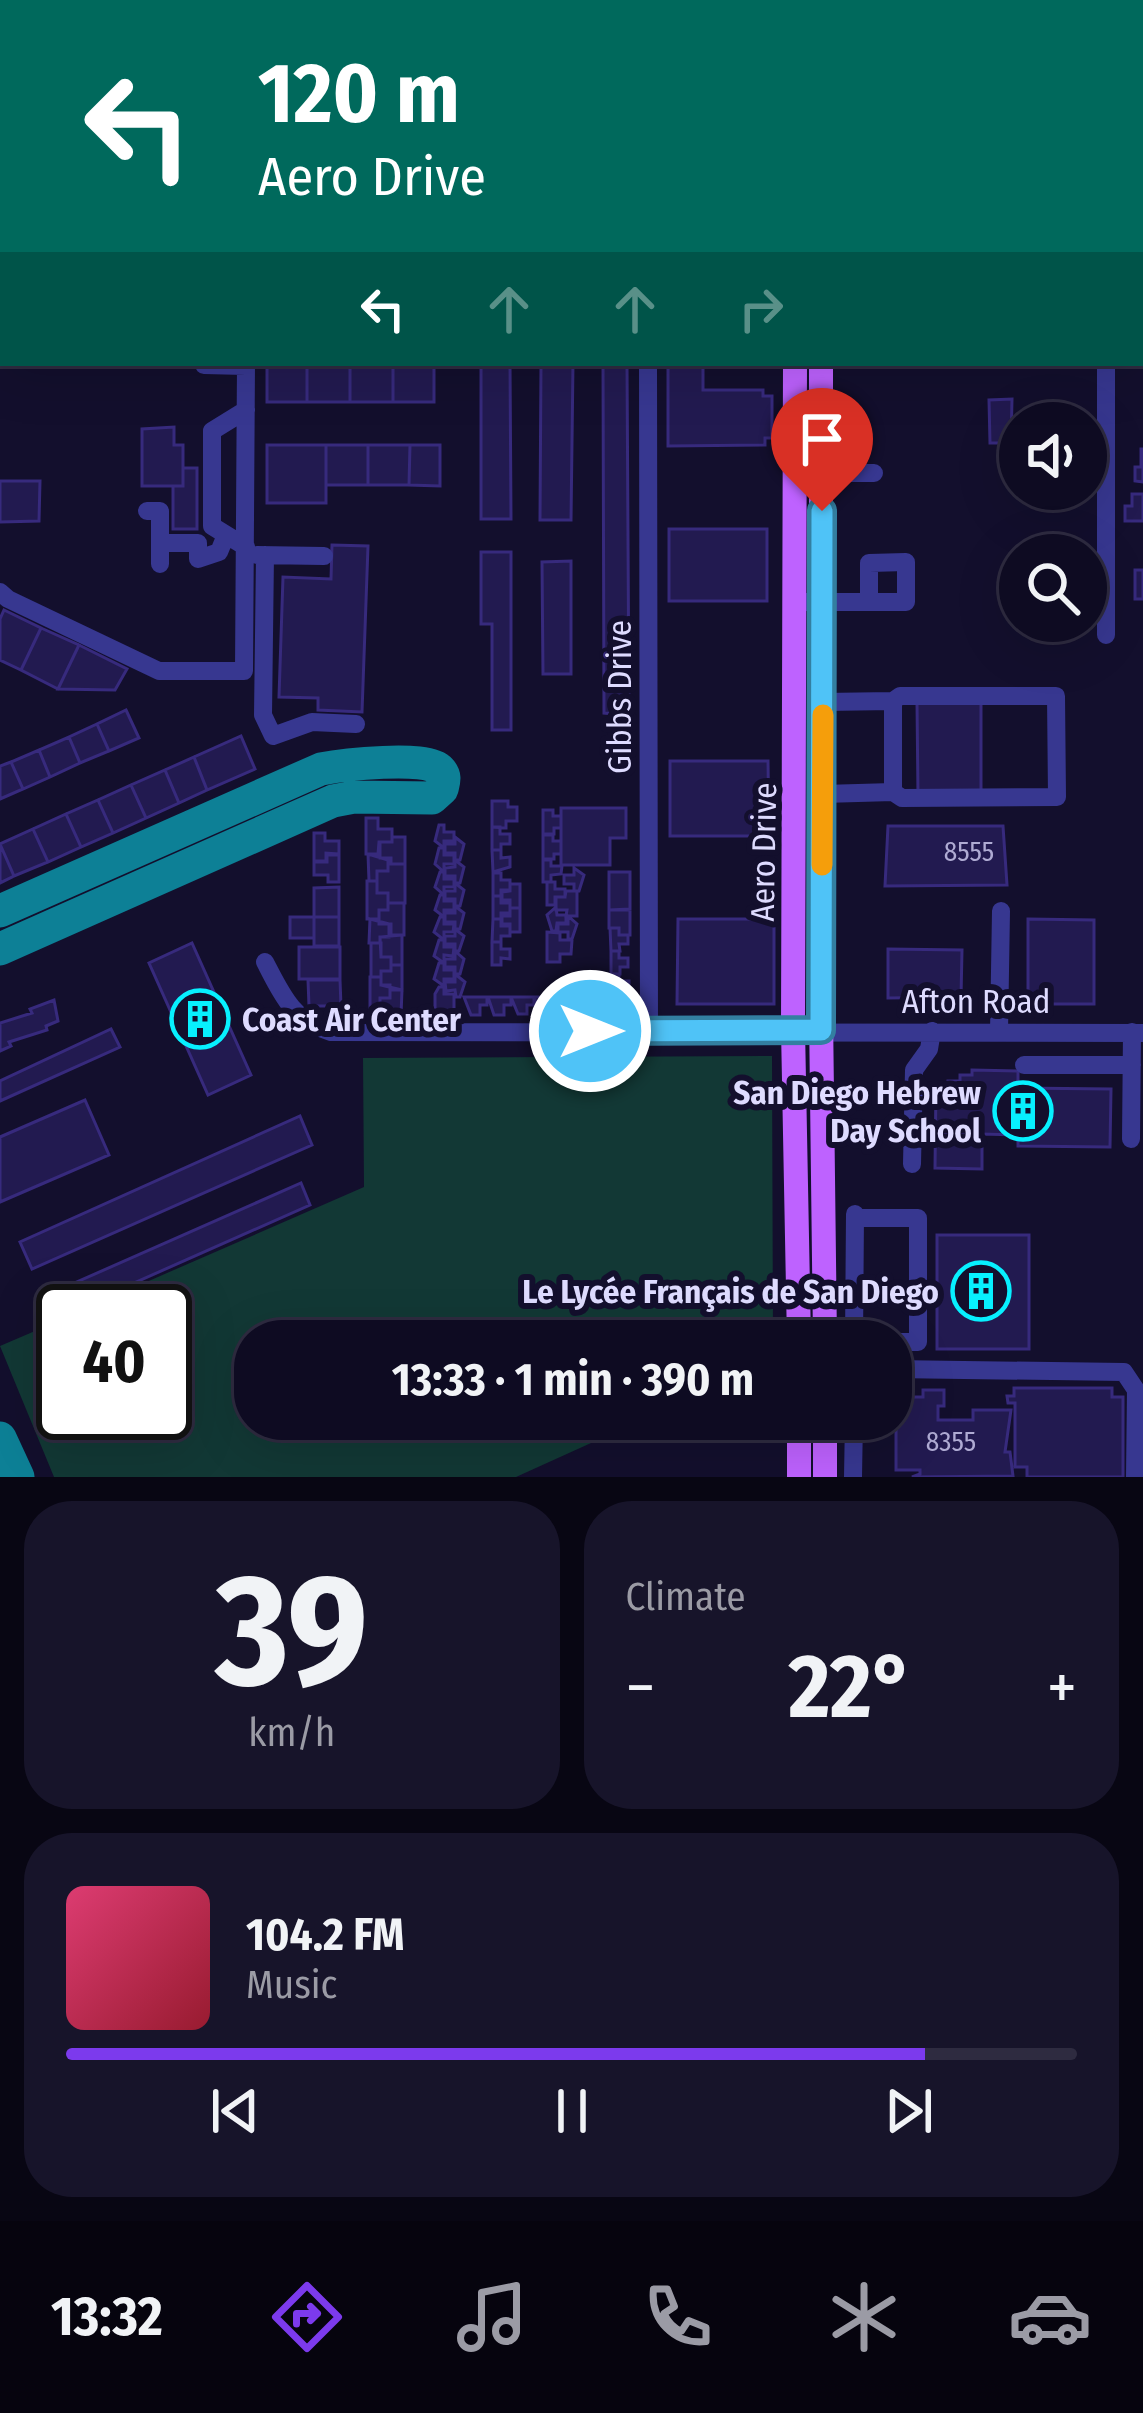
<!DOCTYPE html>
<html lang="en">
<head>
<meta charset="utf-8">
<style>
	body { margin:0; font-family:"Fira Sans Condensed",sans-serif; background:#17142a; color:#f1f3f6; height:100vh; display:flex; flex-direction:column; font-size:45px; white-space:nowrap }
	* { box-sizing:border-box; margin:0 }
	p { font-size:39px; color:#9b9ba5 }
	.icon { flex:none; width:66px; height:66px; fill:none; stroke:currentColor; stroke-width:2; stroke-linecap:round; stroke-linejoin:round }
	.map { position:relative; height:1477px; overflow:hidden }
	.side { display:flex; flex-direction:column; gap:24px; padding:24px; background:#080613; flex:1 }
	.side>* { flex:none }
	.banner { position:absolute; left:0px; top:0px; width:1143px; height:366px; box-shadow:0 12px 48px #0002,0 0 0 3px #2e2b40; background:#00695c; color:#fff; overflow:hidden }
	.controls { position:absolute; left:999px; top:402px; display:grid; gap:24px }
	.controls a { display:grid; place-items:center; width:108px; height:108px; border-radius:50%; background:#0e0b22; box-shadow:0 12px 48px #0002,0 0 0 3px #2e2b40; font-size:60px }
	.speed { position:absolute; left:36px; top:1284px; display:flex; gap:24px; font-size:60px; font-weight:700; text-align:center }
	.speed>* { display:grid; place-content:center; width:156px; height:156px; border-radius:50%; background:#0e0b22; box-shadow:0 12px 48px #0002,0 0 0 3px #2e2b40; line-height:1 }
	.speed .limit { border:6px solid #111; border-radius:18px; background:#fff; color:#111 }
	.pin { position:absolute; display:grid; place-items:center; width:102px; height:102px; color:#fff; margin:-123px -51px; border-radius:50% 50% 50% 0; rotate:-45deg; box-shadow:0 0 12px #0007 }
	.pin .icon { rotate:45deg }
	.me { position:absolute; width:132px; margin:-66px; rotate:90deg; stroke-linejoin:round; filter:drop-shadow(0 0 9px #0008) }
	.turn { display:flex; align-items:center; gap:42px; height:252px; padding:0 60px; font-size:54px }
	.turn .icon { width:156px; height:156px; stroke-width:2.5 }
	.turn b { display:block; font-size:84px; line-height:102px }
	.lanes { display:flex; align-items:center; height:114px; padding:0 60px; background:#0003; justify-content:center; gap:60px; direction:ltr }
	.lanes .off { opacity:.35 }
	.big { font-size:90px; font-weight:700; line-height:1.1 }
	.side .widget { flex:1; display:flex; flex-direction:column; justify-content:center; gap:18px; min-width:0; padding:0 42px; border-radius:48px; background:#17142a }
	.side .dial { align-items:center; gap:0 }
	.dial b { font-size:156px; line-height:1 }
	.song { display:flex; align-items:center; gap:36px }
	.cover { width:144px; height:144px; border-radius:18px; background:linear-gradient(135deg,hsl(340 70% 55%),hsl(350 70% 35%)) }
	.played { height:12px; border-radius:6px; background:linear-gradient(90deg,#7c3aed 85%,#2e2b40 85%) }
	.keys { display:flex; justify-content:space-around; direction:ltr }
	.heat { display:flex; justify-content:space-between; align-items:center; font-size:66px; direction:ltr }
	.side .tiles { flex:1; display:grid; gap:24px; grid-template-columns:1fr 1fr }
	.widget:last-child { grid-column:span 2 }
	.trip { position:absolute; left:234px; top:1320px; width:678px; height:120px; border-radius:48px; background:#0e0b22; box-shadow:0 12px 48px #0002,0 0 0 3px #2e2b40; font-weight:700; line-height:120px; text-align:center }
	.tab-bar { display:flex; height:192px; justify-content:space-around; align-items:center; background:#06040e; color:#9b9ba5 }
	.tab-bar .icon { width:84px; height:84px }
	.tab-bar .selected { color:#7c3aed }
	.tab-bar b { font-size:54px; color:#f1f3f6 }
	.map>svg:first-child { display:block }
</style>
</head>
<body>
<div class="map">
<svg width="1143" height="1477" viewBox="0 0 1143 1477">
	<rect width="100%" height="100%" fill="#130f2d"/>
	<path fill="#123835" d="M36,0H433L35,3Z
		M772,1056L773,1341H255V1419H644L516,1477H54L0,1346L63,1319V1413H165V1311H80L364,1187L363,1058Z"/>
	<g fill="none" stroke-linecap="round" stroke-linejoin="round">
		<path stroke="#0d8096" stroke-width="33" d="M0,911L321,769C341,765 427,755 440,770C446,776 444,781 442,789L432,798L354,797L333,801L0,949
			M0,1438L18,1477"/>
	</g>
	<path fill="#221a50" stroke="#372a7d" stroke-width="3" d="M267,363H307V402H267Z
		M307,363H350V402H307Z
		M350,363H393V402H350Z
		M393,363H434V402H393Z
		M481,363H510L511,519H481Z
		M541,363H573L571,520H540Z
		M603,363H627L629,715L604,713Z
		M668,363H703V390H763V396H772V438H765V445L668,446Z
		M1012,399L1011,443H990L989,400Z
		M174,427V445H183V486H142V429Z
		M267,445H326V503H267Z
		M326,445H368V485H326Z
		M368,445H410L409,485H368Z
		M410,445H440V486L409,485Z
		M1141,449H1143V482L1135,481V467H1141Z
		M183,468H197V529H173V486H183Z
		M0,481H40L39,521L0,522Z
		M1132,494H1143V521H1125V506H1132Z
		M669,529H767V601H669Z
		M332,545L368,546L362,712L318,710V698L279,697L283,577L331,579Z
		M481,552H511V730H492V624H481Z
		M571,561V674H543L542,562Z
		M1135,570H1143V599H1135Z
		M4,610L41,628L21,670L0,660V619Z
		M41,628L79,645L58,689L21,670Z
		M79,645L127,669L115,690L58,689Z
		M981,700V797L918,795L917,702Z
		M126,710L139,738L109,751L97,724Z
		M97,724L109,751L80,763L69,737Z
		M241,736L255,769L207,790L194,757Z
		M69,737L80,763L50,777L39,750Z
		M39,750L50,777L23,789L11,762Z
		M194,757L207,790L179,803L165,770Z
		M670,761H768L769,836H670Z
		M11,762L23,789L0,799V766Z
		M165,770L179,803L146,818L131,785Z
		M131,785L146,818L113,833L98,800Z
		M98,800L113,833L81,847L66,814Z
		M492,801H508V807H517V821H506V828L492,827Z
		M561,808H626V838H610V865H561Z
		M543,810H553V816H561V828H554V834H543Z
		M66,814L81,847L48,862L33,829Z
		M366,818H378V829H392V842H379L378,854H366Z
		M439,825H444V832H454V841H444V848L435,841Z
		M888,826H1003L1007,885L885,886Z
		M492,827H500V834H510V844H501V850H492Z
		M33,829L48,862L14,876L0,844Z
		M314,833H325V841H339V854L326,853V861H314Z
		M543,835H553V841H561V854H554V859H543Z
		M392,837H405V864H391V858H380V842H392Z
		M455,837L464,844L460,860H455V853H445V844H455Z
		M0,844L14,876L0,883Z
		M439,848H444V855H454V864H444V872L435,864Z
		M492,850H501V858L510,857V867L493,872Z
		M368,854L388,860V871H377V881H369Z
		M327,855H339V882H328V875H314V862H327Z
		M455,860L464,867L460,883H455V876H445V868L455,867Z
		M543,860H551V866H562L561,874L551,875V882H543Z
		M388,864H405V903H388V893H377V871H388Z
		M574,868L584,875L579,891H574V884H564V875H574Z
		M440,872H444V879H454V887H444V895L435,887Z
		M609,872H630V909L609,910Z
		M493,873H501V880H510V890H501V896H493Z
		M367,881H377V893H388V910H379V919H367Z
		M547,882H555V889H565V897H555V905H547Z
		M455,883L464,890L460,906H455V899H445V891H455Z
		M510,884H520V908H510V900H502V892L510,891Z
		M339,887V917H314V888Z
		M566,891H577V916H566L567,910H556V897H565Z
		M440,895H444V901H454V910H444V917L435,910Z
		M493,896H501V903H510V913H501V919H493Z
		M388,903H404V935H391V924H379V910H388Z
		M455,906L464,913L460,929H455V922H445V913H455Z
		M556,907L557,915H566V923H557L556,931H552L547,915Z
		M510,908H520V932H510V924H502V916H510Z
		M609,910H630V935H619V928H609Z
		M568,916L577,924L572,939H568V932H558V924H568Z
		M290,917H314V938H290Z
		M314,917H339V946H314Z
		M440,917H444V924H454L453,932H444V940L434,932Z
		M370,919L389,924V937H380V943H369Z
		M493,919H501V926H510V936H501V942H492Z
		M678,919H774V1004H677Z
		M1028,919L1094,920V1004H1028Z
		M610,928H619V935H628V944H619L620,951H611Z
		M455,929L464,936L459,951H455V944H445V936H455Z
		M547,932L560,933V940H572L571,954H560V962H547Z
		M402,935V965H391V957H381L380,937Z
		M439,940H444V947H454L453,956L444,955V963L434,956Z
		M492,942H501V949H510V959L501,958V965H492Z
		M192,943L251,1075L208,1095L149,963Z
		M371,943H381V957H391V971H381V977H371Z
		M299,947H340V979H299Z
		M888,949L962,950L961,997L888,998Z
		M455,951L464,959L460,974H455V967H445V959H455Z
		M611,951H619V958H628V967H620V974H611Z
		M439,963H444V970H454V979H444V986L434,979Z
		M391,965H402V990L381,985V971H391Z
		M455,974L465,982L460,997H456L455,990L446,991L445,982H455Z
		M611,974H619V981H629V990H620V996H611Z
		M370,977H381V985H390V998H380V1015H370Z
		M308,980H340L341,1006H309Z
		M439,987H444V994H454V1015H435V994Z
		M390,990H402L401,1015H380V998H390Z
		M557,996H580V1005H573V1014H563Z
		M620,996V1005H596V1014H586V1005H580V997Z
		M464,997H487V1005H480V1015H471Z
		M488,997H511V1005H504V1015H494Z
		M511,997H534V1005H527V1014H518Z
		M534,997H557V1005H550V1014H541Z
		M54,1000L58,1021L46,1026L47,1030L9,1042L11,1046L0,1051V1023L32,1013L30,1009Z
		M111,1029L120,1047L0,1101V1081Z
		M972,1070L1018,1071V1088L1111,1089L1110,1147L1018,1146V1135L982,1134V1169L935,1168L936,1086L948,1087V1081H960V1075H972Z
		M85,1100L109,1155L0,1202V1137Z
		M300,1116L312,1145L32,1269L20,1242Z
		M301,1183L310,1205L55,1318L45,1296Z
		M937,1235H1029V1349H937Z
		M1014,1388H1112V1397H1123V1477H1027V1467H1015V1403H1008L1007,1396H1014Z
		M923,1390H944V1406H938V1420H973V1410H1011L1005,1452H1010L1013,1476L912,1477L920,1474V1470H896V1414H905V1397H923Z"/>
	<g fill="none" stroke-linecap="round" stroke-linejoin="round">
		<path stroke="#373790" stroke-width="18" d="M100,3L103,0
			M157,3L161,0
			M0,102L3,97
			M648,363L649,1031
			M1106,363V635
			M204,365L246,366
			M246,410L212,431V526L246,547
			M821,473H874
			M147,511H160V543
			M257,555L324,556
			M265,555L263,715L273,736L312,722L356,724
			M160,564V543H198V559L219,552L226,535
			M0,592L8,599L159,671H244L246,363
			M796,602H906V562L869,563V602
			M893,701L900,696H1056L1057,797L902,798L893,792
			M823,702L893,701V792L823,794
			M265,962C282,995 293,1021 331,1032L1143,1033
			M999,1032L1001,911
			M1024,1065H1132
			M1131,1139L1132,1032
			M912,1164L914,1070L929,1049L932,1031
			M855,1218H918V1342H891
			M854,1341L855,1214
			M891,1369L1124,1372L1136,1390L1135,1477
			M853,1477L854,1419"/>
		<path stroke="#be62ff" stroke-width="24" d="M796,3V0
			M822,3V0
			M1140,246H1143
			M1140,267H1143
			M795,363L793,1029L799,1341
			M821,363V1013L825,1341
			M799,1477V1419
			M825,1477V1419"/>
	</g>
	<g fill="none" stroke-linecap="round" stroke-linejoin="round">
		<defs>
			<path id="route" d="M590,1031L821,1030L822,511"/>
		</defs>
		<use href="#route" stroke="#337fa1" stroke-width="30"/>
		<use href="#route" stroke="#4fc3f7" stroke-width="21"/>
		<path stroke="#f59e0b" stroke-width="21" d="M822,865L823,715"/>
	</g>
	<defs>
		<symbol id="building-ring" viewBox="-11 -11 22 22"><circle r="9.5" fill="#130f2d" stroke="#07f0ff" stroke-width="1.5"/><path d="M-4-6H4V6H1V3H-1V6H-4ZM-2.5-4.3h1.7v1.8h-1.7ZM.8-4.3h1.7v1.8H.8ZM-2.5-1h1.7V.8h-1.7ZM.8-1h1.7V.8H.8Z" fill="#07f0ff"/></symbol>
	</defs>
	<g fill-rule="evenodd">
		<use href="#building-ring" x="167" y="986" width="66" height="66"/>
		<use href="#building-ring" x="990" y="1078" width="66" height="66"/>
		<use href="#building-ring" x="948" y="1258" width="66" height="66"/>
	</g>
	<g text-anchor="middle" stroke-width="12" stroke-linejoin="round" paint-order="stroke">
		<g font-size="27" fill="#afabd3">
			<text x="969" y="861">8555</text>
			<text x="951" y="1451">8355</text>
		</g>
		<g font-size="33" fill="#dedbff" stroke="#130f2d">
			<text transform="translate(619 697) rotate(-90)" y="12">Gibbs Drive</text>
			<text transform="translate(763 852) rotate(-89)" y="12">Aero Drive</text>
			<text x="976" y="1013">Afton Road</text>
		</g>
		<g font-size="33" font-weight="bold" fill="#dedbff" stroke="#130f2d" text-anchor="end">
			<text x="242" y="1031" text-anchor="start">Coast Air Center</text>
			<text x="981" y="1104">San Diego Hebrew<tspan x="981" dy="38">Day School</tspan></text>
			<text x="939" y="1303">Le Lycée Français de San Diego</text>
		</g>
	</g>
</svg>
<div class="controls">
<a><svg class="icon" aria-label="sound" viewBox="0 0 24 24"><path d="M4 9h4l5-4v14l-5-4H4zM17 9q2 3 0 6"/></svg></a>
<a><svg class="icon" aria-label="search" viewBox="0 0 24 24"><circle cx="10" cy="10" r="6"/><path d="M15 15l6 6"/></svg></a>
</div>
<div class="speed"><div class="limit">40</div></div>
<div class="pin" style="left:822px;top:511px;background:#d93025"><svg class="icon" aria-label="arrive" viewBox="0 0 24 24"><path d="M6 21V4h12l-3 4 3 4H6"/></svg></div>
<svg class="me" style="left:590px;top:1031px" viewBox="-20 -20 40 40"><circle r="17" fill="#4fc3f7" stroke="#fff" stroke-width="3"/><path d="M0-11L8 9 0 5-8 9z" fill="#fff"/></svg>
<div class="trip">13:33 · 1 min · 390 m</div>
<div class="banner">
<div class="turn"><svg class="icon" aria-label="left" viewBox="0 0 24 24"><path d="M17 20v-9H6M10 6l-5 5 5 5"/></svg><div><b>120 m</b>Aero Drive</div></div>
<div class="lanes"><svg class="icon" aria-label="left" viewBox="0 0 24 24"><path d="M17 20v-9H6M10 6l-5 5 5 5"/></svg><svg class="icon off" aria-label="ahead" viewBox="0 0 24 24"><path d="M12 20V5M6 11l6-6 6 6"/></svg><svg class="icon off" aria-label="ahead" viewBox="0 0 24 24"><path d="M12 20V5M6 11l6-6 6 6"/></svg><svg class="icon off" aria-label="right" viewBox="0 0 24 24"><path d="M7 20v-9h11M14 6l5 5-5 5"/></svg></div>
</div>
</div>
<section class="side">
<div class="tiles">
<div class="widget dial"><b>39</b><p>km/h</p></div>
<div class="widget"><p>Climate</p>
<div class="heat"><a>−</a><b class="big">22°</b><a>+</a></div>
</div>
<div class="widget">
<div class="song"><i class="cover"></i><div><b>104.2 FM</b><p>Music</p></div></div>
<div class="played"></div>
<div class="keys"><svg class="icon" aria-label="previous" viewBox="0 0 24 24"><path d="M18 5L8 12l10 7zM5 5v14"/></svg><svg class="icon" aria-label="pause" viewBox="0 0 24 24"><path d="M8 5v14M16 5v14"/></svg><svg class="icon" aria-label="next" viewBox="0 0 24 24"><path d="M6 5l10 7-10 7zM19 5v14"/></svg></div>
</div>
</div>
</section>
<nav class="tab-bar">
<b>13:32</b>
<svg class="icon selected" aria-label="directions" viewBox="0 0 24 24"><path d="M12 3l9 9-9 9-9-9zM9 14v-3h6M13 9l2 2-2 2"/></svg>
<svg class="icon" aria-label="music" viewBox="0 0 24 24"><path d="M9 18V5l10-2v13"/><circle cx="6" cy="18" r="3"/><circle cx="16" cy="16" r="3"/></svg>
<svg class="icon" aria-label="phone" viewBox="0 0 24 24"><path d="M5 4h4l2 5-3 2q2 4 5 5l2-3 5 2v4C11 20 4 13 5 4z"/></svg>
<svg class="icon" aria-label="climate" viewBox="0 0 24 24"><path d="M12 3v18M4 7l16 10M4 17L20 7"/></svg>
<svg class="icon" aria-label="car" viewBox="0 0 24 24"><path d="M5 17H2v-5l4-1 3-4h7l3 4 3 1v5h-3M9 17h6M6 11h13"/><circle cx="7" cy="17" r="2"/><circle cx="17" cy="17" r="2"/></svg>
</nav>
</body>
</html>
